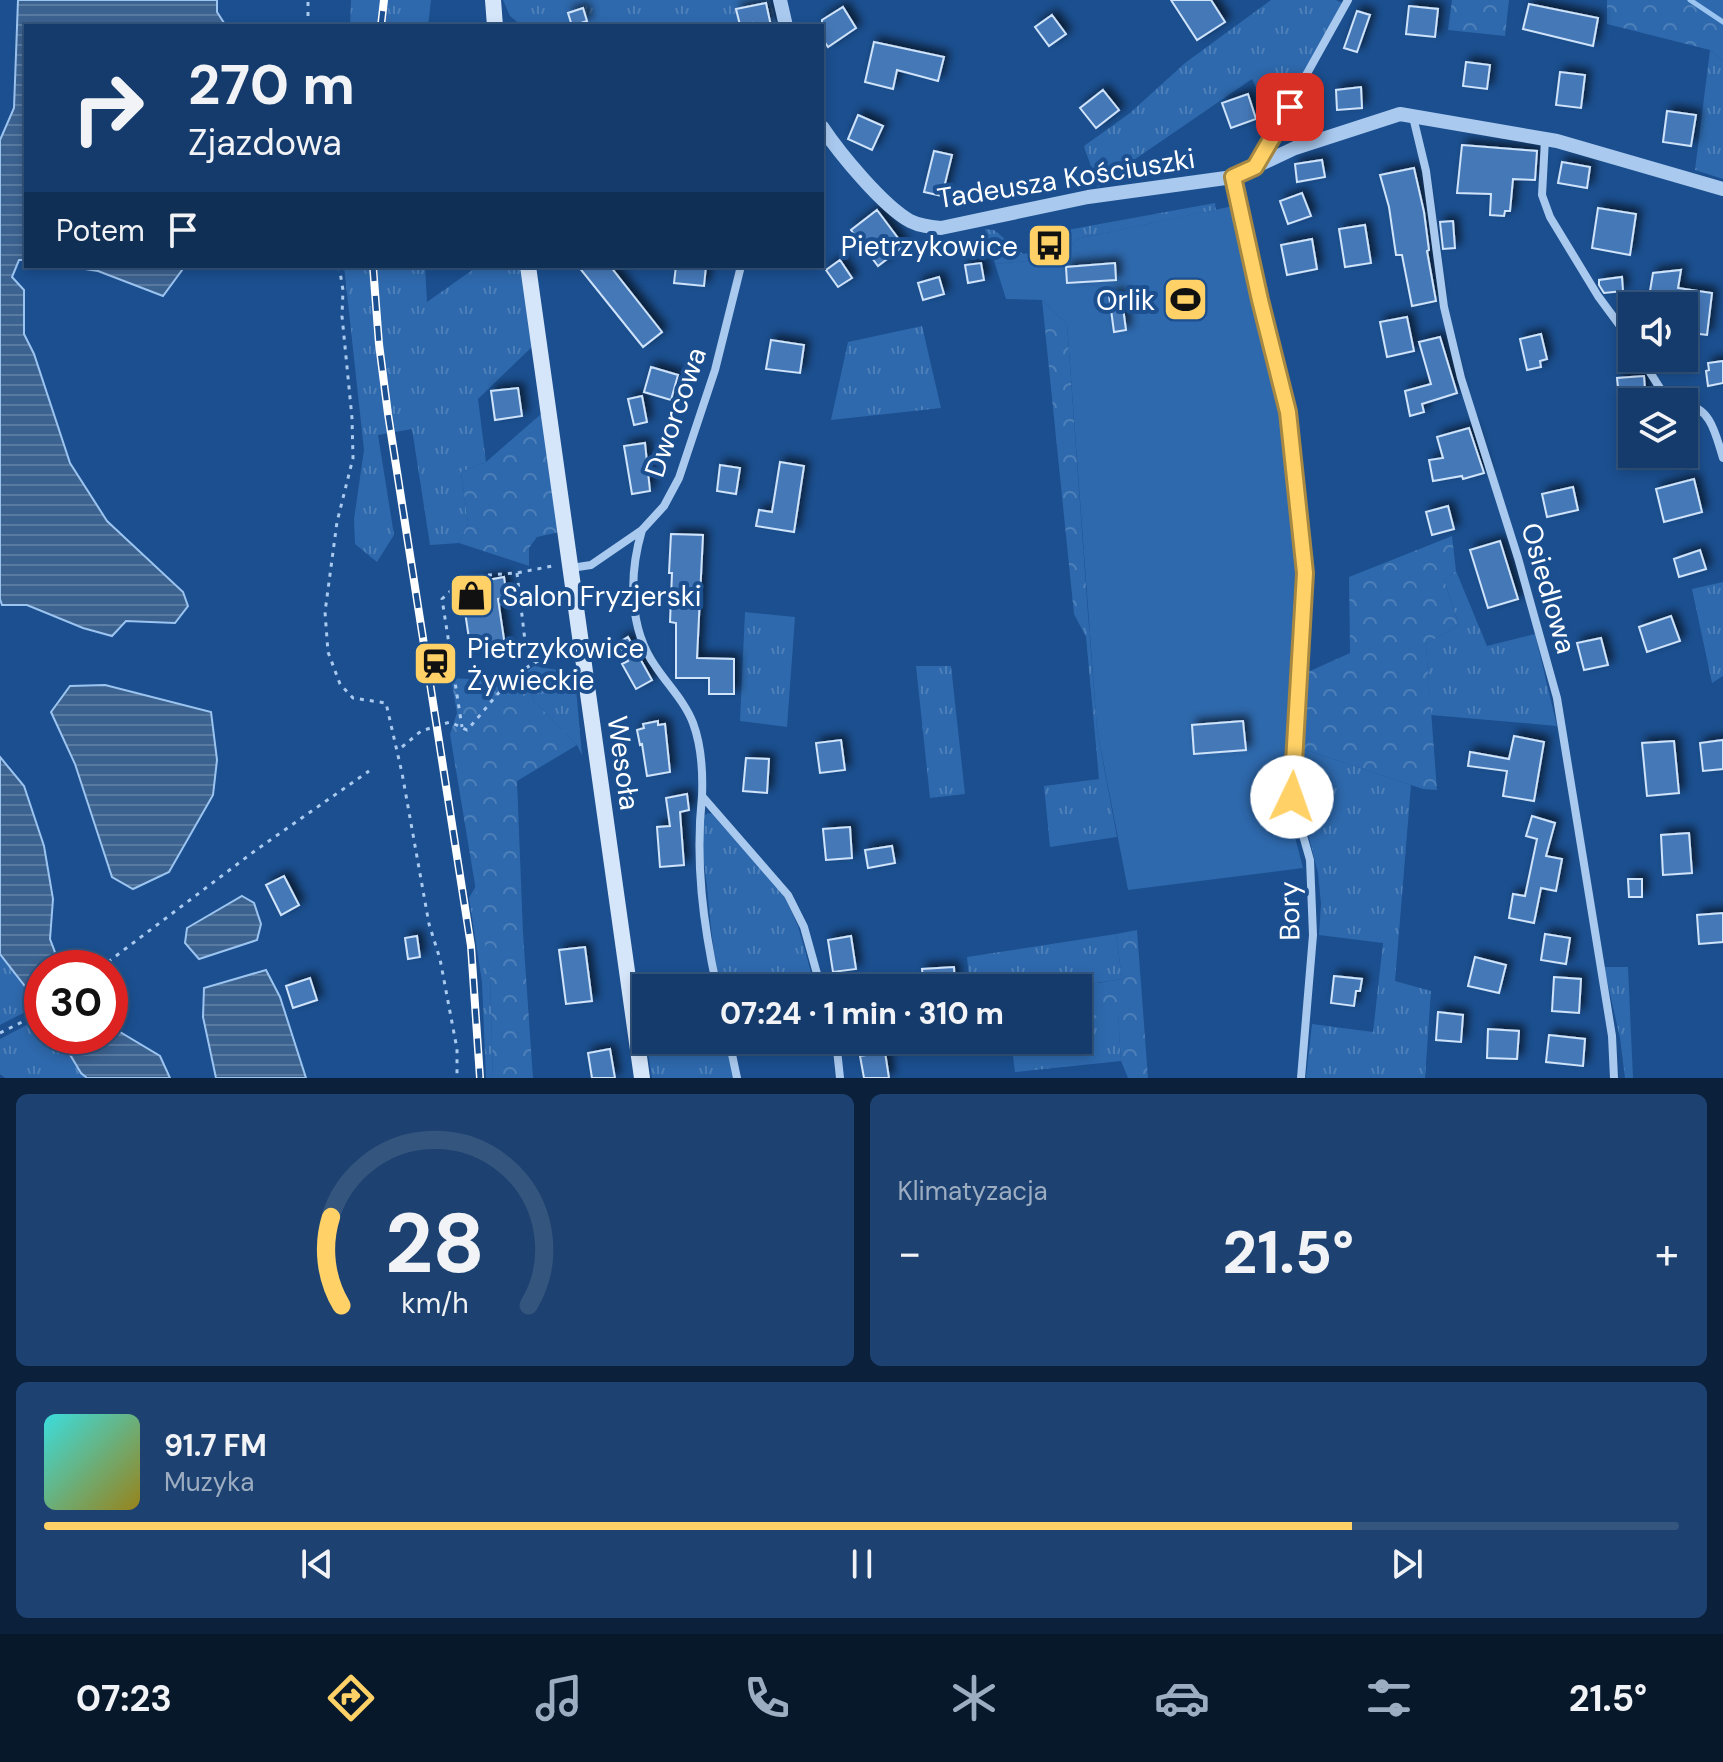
<!DOCTYPE html>
<html lang="pl">
<head>
<meta charset="utf-8">
<style>
	body { margin:0; font-family:"DM Sans",sans-serif; background:#1d4271; color:#f1f3f6; height:100vh; display:flex; flex-direction:column; font-size:30px; white-space:nowrap }
	* { box-sizing:border-box; margin:0 }
	p { font-size:26px; color:#9dadc1 }
	.icon { flex:none; width:44px; height:44px; fill:none; stroke:currentColor; stroke-width:2; stroke-linecap:round; stroke-linejoin:round }
	.map { position:relative; height:1078px; overflow:hidden }
	.panel { display:flex; flex-direction:column; gap:16px; padding:16px; background:#0b203b; flex:1 }
	.panel>* { flex:none }
	.banner { position:absolute; left:24px; top:24px; width:800px; height:244px; border-radius:0px; box-shadow:0 4px 12px #0003,0 0 0 2px #33557e; background:#143b6b; color:#f1f3f6; overflow:hidden }
	.tools { position:absolute; left:1618px; top:292px; display:grid; gap:16px }
	.tools a { display:grid; place-items:center; width:80px; height:80px; border-radius:0px; background:#143b6b; box-shadow:0 4px 12px #0003,0 0 0 2px #33557e; font-size:40px }
	.speed { position:absolute; left:24px; top:950px; display:flex; gap:16px; font-size:40px; font-weight:700; text-align:center }
	.speed>* { display:grid; place-content:center; width:104px; height:104px; border-radius:50%; background:#143b6b; box-shadow:0 4px 12px #0003,0 0 0 2px #33557e; line-height:1 }
	.speed .limit { border:12px solid #d22; background:#fff; color:#111 }
	.pin { position:absolute; display:grid; place-items:center; width:68px; height:68px; color:#fff; margin:-34px; border-radius:16px; box-shadow:0 4px 12px #0006 }
	.me { position:absolute; width:88px; margin:-44px; rotate:3deg; stroke-linejoin:round; filter:drop-shadow(0 0 6px #0008) }
	.turn { display:flex; align-items:center; gap:28px; height:168px; padding:0 32px; font-size:36px }
	.turn .icon { width:104px; height:104px; stroke-width:2.5 }
	.turn b { display:block; font-size:56px; line-height:68px }
	.then { display:flex; align-items:center; height:76px; padding:0 32px; background:#0003; gap:16px; font-size:30px }
	.big { font-size:60px; font-weight:800; line-height:1.1 }
	.panel .widget { flex:1; display:flex; flex-direction:column; justify-content:center; gap:12px; min-width:0; padding:0 28px; border-radius:12px; background:#1d4271 }
	.panel .dial { align-items:center; gap:0 }
	.dial svg { height:208px; overflow:visible; fill:none; stroke:#33557e; stroke-width:7; stroke-linecap:round; text-anchor:middle }
	.dial text { fill:#f1f3f6; stroke:none }
	.song { display:flex; align-items:center; gap:24px }
	.cover { width:96px; height:96px; border-radius:12px; background:linear-gradient(135deg,hsl(180 70% 55%),hsl(50 70% 35%)) }
	.played { height:8px; border-radius:4px; background:linear-gradient(90deg,#ffd166 80%,#33557e 80%) }
	.keys { display:flex; justify-content:space-around; direction:ltr }
	.heat { display:flex; justify-content:space-between; align-items:center; font-size:44px; direction:ltr }
	.panel .tiles { flex:1; display:grid; gap:16px; grid-template-columns:1fr 1fr }
	.widget:last-child { grid-column:span 2 }
	.trip { position:absolute; left:632px; top:974px; width:460px; height:80px; border-radius:0px; background:#143b6b; box-shadow:0 4px 12px #0003,0 0 0 2px #33557e; font-weight:800; line-height:80px; text-align:center }
	.tabs { display:flex; height:128px; justify-content:space-around; align-items:center; background:#08182b; color:#9dadc1 }
	.tabs .icon { width:56px; height:56px }
	.tabs .current { color:#ffd166 }
	.tabs b { font-size:36px; color:#f1f3f6 }
	.map>svg:first-child { display:block }
</style>
</head>
<body>
<div class="map">
<svg width="1723" height="1078" viewBox="0 0 1723 1078">
	<defs>
		<pattern id="grass-tufts" width="24" height="20" patternUnits="userSpaceOnUse" patternTransform="scale(2)"><rect width="24" height="20" fill="#2e69ad"/><path d="M3 7l-1-3M5 7V3M7 7l1-3M15 17l-1-3M17 17v-4M19 17l1-3" fill="none" stroke="#4d80b9"/></pattern>
		<pattern id="forest-crowns" width="20" height="18" patternUnits="userSpaceOnUse" patternTransform="scale(2)"><rect width="20" height="18" fill="#2e69ad"/><path d="M2 6a3 3 0 1 1 6 0M12 15a3 3 0 1 1 6 0" fill="none" stroke="#4d80b9"/></pattern>
		<pattern id="water-rules" width="6" height="5" patternUnits="userSpaceOnUse" patternTransform="scale(2)"><rect width="6" height="5" fill="#3c6290"/><path d="M0 2.5h6" fill="none" stroke="#597aa1"/></pattern>
		<filter id="shadow"><feDropShadow dx="5" dy="-5" stdDeviation="4" flood-color="#0009"/></filter>
	</defs>
	<rect width="100%" height="100%" fill="#1b4f8f"/>
	<path fill="url(#grass-tufts)" d="M351,0H431L428,26H350Z
		M503,0H770L777,26H522L510,16Z
		M1271,0H1336L1342,3L1275,126L1252,79L1109,177L1106,181L1110,183L1098,187L1084,146L1130,113L1185,63Z
		M1710,50L1723,61V179L1695,170Z
		M1215,203L1216,210L1076,239L1065,257L995,264L985,229L994,230L1023,254L1056,248L1067,230Z
		M344,266H425L427,302L478,266H528L539,340L478,399L486,462L461,472L468,523L459,543L430,545L412,429L378,435L394,535L377,562L355,544L354,519L364,450Z
		M922,326L941,408L831,420L848,342Z
		M1456,571L1487,646L1535,634L1557,726L1431,715L1426,644L1459,625L1444,580Z
		M1723,582V676L1712,683L1692,589Z
		M745,612L795,617L787,727L740,721Z
		M1074,614H1088L1097,729L1117,837L1050,847L1044,786L1099,779L1086,637Z
		M534,666L558,670L575,678L582,755L577,745L534,701L526,672Z
		M916,666H951L965,794L930,798Z
		M1297,747L1411,785L1395,981L1431,991L1425,1078H1306L1312,1024L1373,1032L1383,943L1319,935L1321,904L1318,873L1296,787Z
		M708,813L713,814L783,894L798,926L814,983L794,988H721C713,954 710,921 707,886C704,863 700,838 704,816Z
		M477,884L490,975L493,1078H486L482,982L469,898Z
		M1116,934L1122,979L1063,988H970L967,957Z
		M0,954L38,1002L31,1009L0,1025Z
		M1604,967H1628L1633,1078H1625L1620,1038Z
		M1118,1014L1121,1061L1015,1072L1011,1040H1078V1021Z
		M42,1017V1036H59L87,1078H5L0,1074V1039Z
		M646,1040H725L734,1078H652Z"/>
	<path fill="url(#forest-crowns)" d="M1452,0H1509L1505,36L1448,30Z
		M1607,0H1723V61L1710,50L1607,24Z
		M1042,300L1067,324L1088,614H1074Z
		M548,408L564,531L537,537L529,548V566L459,543L468,523L461,472L486,462Z
		M1452,536L1456,571L1444,580L1459,625L1426,644L1437,790L1423,789L1297,747L1308,672L1350,653L1349,577Z
		M526,672L534,701L577,745L517,781L523,933L533,1078H493L490,975L450,734L457,713L451,678L486,680L505,687Z
		M1137,930L1148,1078H1128L1121,1061L1118,1015L1079,1021L1078,988L1075,987L1122,979L1116,934Z"/>
	<path fill="#2e69ad" d="M1233,206L1281,416L1297,538L1284,768L1286,802L1303,868L1128,890L1097,729L1067,324L1042,300L1006,299L995,264L1065,257L1076,239Z"/>
	<path fill="url(#water-rules)" stroke="#9cc4f0" stroke-width="2" d="M18,0H217V12L226,26H26V260H19L12,277L24,290V334L34,354L70,463L107,521L183,592L188,606L175,623L126,621L112,636L83,628L27,605H2L0,599V140L14,108Z
		M65,266H185L163,296L98,271Z
		M105,685L211,712L217,760L213,795L169,872L133,889L112,877L75,764L51,712L70,686Z
		M0,757L24,786L44,846L53,899L50,939L61,968H42V1008L0,954Z
		M242,896L254,903L261,924L257,940L199,959L185,943L187,928Z
		M266,970L280,997L306,1078H216L203,1017L204,988Z
		M110,1026L160,1056L170,1078H87L81,1073L59,1036H110Z"/>
	<g fill="none" stroke-linecap="round" stroke-linejoin="round">
		<path stroke="#9cc4f0" stroke-width="5" d="M1690,0L1723,22"/>
	</g>
	<path fill="#4478b7" stroke="#cfe3fa" stroke-width="2" filter="url(#shadow)" d="M1171,0H1211L1225,22L1197,40Z
		M766,3L771,26H753L752,23L740,25L736,9Z
		M1529,4L1598,18L1593,46L1523,29Z
		M1409,6L1438,9L1435,37L1406,34Z
		M843,7L856,28L828,47L822,38V20Z
		M583,8L587,21L572,26L568,13Z
		M1357,11L1370,15L1357,52L1344,48Z
		M1052,15L1066,34L1049,46L1035,27Z
		M874,42L944,57L938,81L897,70L893,89L865,82Z
		M1466,62L1490,65L1487,89L1463,86Z
		M1560,72L1585,75L1581,108L1556,105Z
		M1361,87L1362,108L1337,110L1336,90Z
		M1103,90L1119,110L1096,128L1080,108Z
		M1248,94L1256,119L1231,128L1222,103Z
		M1667,111L1696,115L1691,146L1663,142Z
		M858,115L883,126L872,150L848,139Z
		M1462,145L1537,151L1535,180L1513,179L1510,211H1505L1504,216L1490,215L1491,194L1457,193Z
		M934,151L952,155L942,196L924,192Z
		M1322,160L1325,177L1297,182L1295,164Z
		M1562,162L1590,167L1587,188L1558,183Z
		M1414,168L1424,212L1429,250L1427,251L1436,301L1412,306L1402,255H1396L1389,207L1380,175Z
		M1302,193L1311,216L1288,224L1280,201Z
		M1598,208L1636,214L1630,255L1592,248Z
		M877,210L904,246L878,266L851,230Z
		M1453,221L1455,248L1443,249L1440,222Z
		M1365,225L1371,263L1345,267L1339,229Z
		M1312,239L1317,269L1287,275L1281,245Z
		M840,260L852,278L838,287L826,270Z
		M981,263L984,280L968,283L965,265Z
		M1115,263L1116,280L1067,283L1066,267Z
		M578,266H610L662,332L643,347Z
		M676,266H706L704,286L674,283Z
		M1681,270L1678,288L1712,293L1707,335L1684,332L1683,305L1649,297L1653,273Z
		M939,277L944,294L923,300L918,283Z
		M1622,277L1623,291L1604,293L1599,285V280Z
		M1121,293L1126,330L1114,332L1109,295Z
		M1407,317L1414,351L1387,357L1380,322Z
		M1541,334L1547,359L1540,361L1541,367L1527,370L1520,339Z
		M1440,337L1457,393L1422,404L1424,412L1410,416L1405,391L1431,384L1419,342Z
		M771,340L804,345L800,373L766,369Z
		M1723,361V383L1708,386L1706,371L1709,370L1708,363Z
		M651,367L678,375L671,400L644,392Z
		M1644,376L1646,402H1632V406L1620,408L1617,378Z
		M518,388L522,416L495,420L491,391Z
		M642,396L647,422L634,425L628,399Z
		M1469,428L1484,473L1463,479L1462,476L1433,481L1429,460L1443,458L1437,437Z
		M645,443L650,491L632,494L624,446Z
		M780,462L804,466L794,532L756,526L759,510L772,512Z
		M720,465L740,468L736,494L717,491Z
		M1694,479L1702,512L1664,522L1656,489Z
		M1573,487L1578,510L1547,517L1542,494Z
		M1448,506L1454,529L1432,535L1426,512Z
		M671,534L703,535L697,658L734,659V694H709V678H676V623L670,622L672,573H669Z
		M1500,541L1518,599L1488,608L1470,550Z
		M1700,550L1706,569L1679,577L1674,559Z
		M504,577L507,597L498,599L505,646L471,652L461,585Z
		M1671,616L1680,641L1647,652L1639,627Z
		M628,637L652,680L636,689L622,664L628,661L618,643Z
		M1601,638L1608,665L1584,670L1577,643Z
		M658,721V725L665,724L670,772L647,776L642,744L640,745L637,730L644,728L643,724Z
		M1243,721L1246,750L1194,754L1192,725Z
		M1514,736L1544,742L1534,801L1503,796L1507,771L1468,766L1470,752L1509,759Z
		M841,740L845,770L820,773L816,743Z
		M1723,740V769L1703,771L1700,743Z
		M1674,741L1679,793L1647,796L1642,743Z
		M746,758L769,759L767,793L743,791Z
		M687,794L689,810L680,812L684,865L660,867L657,827L670,826L666,798Z
		M1532,816L1555,823L1546,856L1562,859L1556,891L1541,888L1534,923L1509,918L1513,894L1525,896L1537,839L1526,836Z
		M850,827L852,858L826,860L823,829Z
		M1689,833L1692,873L1663,875L1661,835Z
		M892,846L895,863L868,868L865,850Z
		M284,876L299,905L281,915L266,885Z
		M1628,879H1642V897H1629Z
		M1723,913V942L1699,944L1697,915Z
		M1545,934L1570,938L1566,964L1541,960Z
		M417,936L420,957L408,959L405,938Z
		M851,936L856,969L833,972L828,940Z
		M585,947L592,1001L566,1004L559,950Z
		M1475,957L1506,965L1499,993L1468,986Z
		M954,967L955,988H924L922,969Z
		M1334,976L1362,979L1360,991H1356L1354,1006L1331,1003Z
		M1554,977L1581,979L1579,1013L1552,1011Z
		M310,978L317,1000L293,1008L286,986Z
		M1438,1012L1463,1015L1461,1042L1436,1040Z
		M1488,1029L1519,1031L1517,1059L1487,1058Z
		M1549,1035L1585,1039L1583,1066L1546,1062Z
		M610,1049L615,1078H592L588,1053Z
		M885,1052L889,1078H864L860,1056Z"/>
	<g fill="none" stroke-linecap="round" stroke-linejoin="round">
		<path stroke="#a9c9ee" stroke-width="3" stroke-dasharray="4 6" stroke-linecap="butt" d="M308,26V0
			M339,266L343,290L342,316L352,418L353,458L337,522L325,612L328,652L340,684L353,698L386,703L402,773L429,924L440,959L457,1049V1078
			M517,573L525,641L535,662
			M458,577L517,573L552,566
			M459,583L442,599L462,727
			M499,604L519,601
			M402,747L421,731L450,722L467,730C494,701 508,673 547,657
			M100,968L256,850L369,771
			M0,1033L42,1012"/>
		<path stroke="#a9c9ee" stroke-width="8" d="M1413,117L1426,171L1444,307L1461,378L1518,558L1557,698L1612,1036L1614,1078
			M1545,139L1542,195L1550,217L1598,296L1632,342
			M1257,163L1348,0
			M1233,177L1260,300L1288,412L1305,573L1292,797L1310,860L1313,935L1301,1078
			M1641,358L1668,401L1672,402
			M1684,405C1711,406 1716,436 1723,458
			M642,530C629,574 628,628 656,667C668,685 685,702 693,723C702,747 703,771 702,796L788,895L804,927L821,988
			M571,568L591,565L642,530L664,506L679,478L715,370L741,266
			M702,796C695,862 703,924 717,988
			M729,1040L737,1078
			M836,1040L840,1078"/>
		<path stroke="#a9c9ee" stroke-width="14" d="M780,0L786,26
			M822,127C840,154 883,206 910,221C920,226 930,227 941,228L1088,197L1233,177L1295,148L1400,114L1557,141L1723,189"/>
		<path stroke="#d6e6fa" stroke-width="16" d="M493,0L495,26
			M528,266L642,1078"/>
		<defs>
			<path id="rail" d="M381,26L384,0
				M373,266L379,344L388,414L471,946L480,1078"/>
		</defs>
		<use href="#rail" stroke="#fff" stroke-width="8"/>
		<use href="#rail" stroke="#1b4f8f" stroke-width="5" stroke-dasharray="15" stroke-linecap="butt"/>
	</g>
	<g fill="none" stroke-linecap="round" stroke-linejoin="round">
		<defs>
			<path id="route" d="M1290,107L1255,167L1233,177L1260,300L1288,412L1305,573L1292,797"/>
		</defs>
		<use href="#route" stroke="#a68842" stroke-width="20"/>
		<use href="#route" stroke="#ffd166" stroke-width="14"/>
	</g>
	<defs>
		<symbol id="bus-square" viewBox="-11 -11 22 22"><rect x="-9" y="-9" width="18" height="18" rx="4" fill="#ffd166" stroke="#1b4f8f"/><path d="M-5-6H5V4H4V6H2V4H-2V6H-4V4H-5ZM-3.5-4V0h7V-4ZM-3.5 1.2v1.5H-2V1.2ZM2 1.2v1.5H3.5V1.2Z" fill="#111"/></symbol>
		<symbol id="stadium-square" viewBox="-11 -11 22 22"><rect x="-9" y="-9" width="18" height="18" rx="4" fill="#ffd166" stroke="#1b4f8f"/><path d="M0-5a6.5 5 0 1 0 0 10a6.5 5 0 1 0 0-10ZM-3.5-1.8h7v3.6h-7Z" fill="#111"/></symbol>
		<symbol id="shop-square" viewBox="-11 -11 22 22"><rect x="-9" y="-9" width="18" height="18" rx="4" fill="#ffd166" stroke="#1b4f8f"/><path d="M-5-2.5h2.3a2.7 3.5 0 0 1 5.4 0H5L5.5 6h-11ZM-1.5-2.5h3a1.5 2.3 0 0 0-3 0Z" fill="#111"/></symbol>
		<symbol id="station-square" viewBox="-11 -11 22 22"><rect x="-9" y="-9" width="18" height="18" rx="4" fill="#ffd166" stroke="#1b4f8f"/><path d="M-3-6H3Q5-6 5-4V2Q5 4 3 4L4.5 6H3L1.5 4h-3L-3 6H-4.5L-3 4Q-5 4-5 2V-4Q-5-6-3-6ZM-3.5-4v3h7v-3ZM-3.5 1v1.5H-2V1ZM2 1v1.5H3.5V1Z" fill="#111"/></symbol>
	</defs>
	<g fill-rule="evenodd">
		<use href="#bus-square" x="1024" y="220" width="51" height="51"/>
		<use href="#stadium-square" x="1160" y="274" width="51" height="51"/>
		<use href="#shop-square" x="446" y="570" width="51" height="51"/>
		<use href="#station-square" x="410" y="638" width="51" height="51"/>
	</g>
	<g text-anchor="middle" stroke-width="8" stroke-linejoin="round" paint-order="stroke">
		<g font-size="28" fill="#fff" stroke="#1b4f8f">
			<text transform="translate(1066 178) rotate(-9)" y="10">Tadeusza Kościuszki</text>
			<text transform="translate(675 412) rotate(-71)" y="10">Dworcowa</text>
			<text transform="translate(1549 588) rotate(74)" y="10">Osiedlowa</text>
			<text transform="translate(624 763) rotate(82)" y="10">Wesoła</text>
			<text transform="translate(1289 911) rotate(-91)" y="10">Bory</text>
		</g>
		<g font-size="28" fill="#fff" stroke="#1b4f8f" text-anchor="end">
			<text x="1018" y="256">Pietrzykowice</text>
			<text x="1155" y="310">Orlik</text>
			<text x="502" y="606" text-anchor="start">Salon Fryzjerski</text>
			<text x="467" y="658" text-anchor="start">Pietrzykowice<tspan x="467" dy="32">Żywieckie</tspan></text>
		</g>
	</g>
</svg>
<div class="tools">
<a><svg class="icon" aria-label="sound" viewBox="0 0 24 24"><path d="M4 9h4l5-4v14l-5-4H4zM17 9q2 3 0 6"/></svg></a>
<a><svg class="icon" aria-label="layers" viewBox="0 0 24 24"><path d="M12 4l9 5-9 5-9-5zM3 14l9 5 9-5"/></svg></a>
</div>
<div class="speed"><div class="limit">30</div></div>
<div class="pin" style="left:1290px;top:107px;background:#d93025"><svg class="icon" aria-label="arrive" viewBox="0 0 24 24"><path d="M6 21V4h12l-3 4 3 4H6"/></svg></div>
<svg class="me" style="left:1292px;top:797px" viewBox="-20 -20 40 40"><circle r="19" fill="#fff"/><path d="M0-13L10 11 0 6-10 11z" fill="#ffd166"/></svg>
<div class="trip">07:24 · 1 min · 310 m</div>
<div class="banner">
<div class="turn"><svg class="icon" aria-label="right" viewBox="0 0 24 24"><path d="M7 20v-9h11M14 6l5 5-5 5"/></svg><div><b>270 m</b>Zjazdowa</div></div>
<div class="then">Potem<svg class="icon" aria-label="arrive" viewBox="0 0 24 24"><path d="M6 21V4h12l-3 4 3 4H6"/></svg></div>
</div>
</div>
<section class="panel">
<div class="tiles">
<div class="widget dial"><svg viewBox="0 0 100 80">
<path d="M14 69A42 42 0 1 1 86 69"/>
<path d="M14 69A42 42 0 0 1 10 35" stroke="#ffd166"/>
<text x="50" y="56" font-size="32" font-weight="700">28</text>
<text x="50" y="72" font-size="11">km/h</text>
</svg></div>
<div class="widget"><p>Klimatyzacja</p>
<div class="heat"><a>−</a><b class="big">21.5°</b><a>+</a></div>
</div>
<div class="widget">
<div class="song"><i class="cover"></i><div><b>91.7 FM</b><p>Muzyka</p></div></div>
<div class="played"></div>
<div class="keys"><svg class="icon" aria-label="previous" viewBox="0 0 24 24"><path d="M18 5L8 12l10 7zM5 5v14"/></svg><svg class="icon" aria-label="pause" viewBox="0 0 24 24"><path d="M8 5v14M16 5v14"/></svg><svg class="icon" aria-label="next" viewBox="0 0 24 24"><path d="M6 5l10 7-10 7zM19 5v14"/></svg></div>
</div>
</div>
</section>
<nav class="tabs">
<b>07:23</b>
<svg class="icon current" aria-label="directions" viewBox="0 0 24 24"><path d="M12 3l9 9-9 9-9-9zM9 14v-3h6M13 9l2 2-2 2"/></svg>
<svg class="icon" aria-label="music" viewBox="0 0 24 24"><path d="M9 18V5l10-2v13"/><circle cx="6" cy="18" r="3"/><circle cx="16" cy="16" r="3"/></svg>
<svg class="icon" aria-label="phone" viewBox="0 0 24 24"><path d="M5 4h4l2 5-3 2q2 4 5 5l2-3 5 2v4C11 20 4 13 5 4z"/></svg>
<svg class="icon" aria-label="climate" viewBox="0 0 24 24"><path d="M12 3v18M4 7l16 10M4 17L20 7"/></svg>
<svg class="icon" aria-label="car" viewBox="0 0 24 24"><path d="M5 17H2v-5l4-1 3-4h7l3 4 3 1v5h-3M9 17h6M6 11h13"/><circle cx="7" cy="17" r="2"/><circle cx="17" cy="17" r="2"/></svg>
<svg class="icon" aria-label="filters" viewBox="0 0 24 24"><path d="M4 7h16M4 17h16"/><circle cx="9" cy="7" r="2"/><circle cx="15" cy="17" r="2"/></svg>
<b>21.5°</b>
</nav>
</body>
</html>
